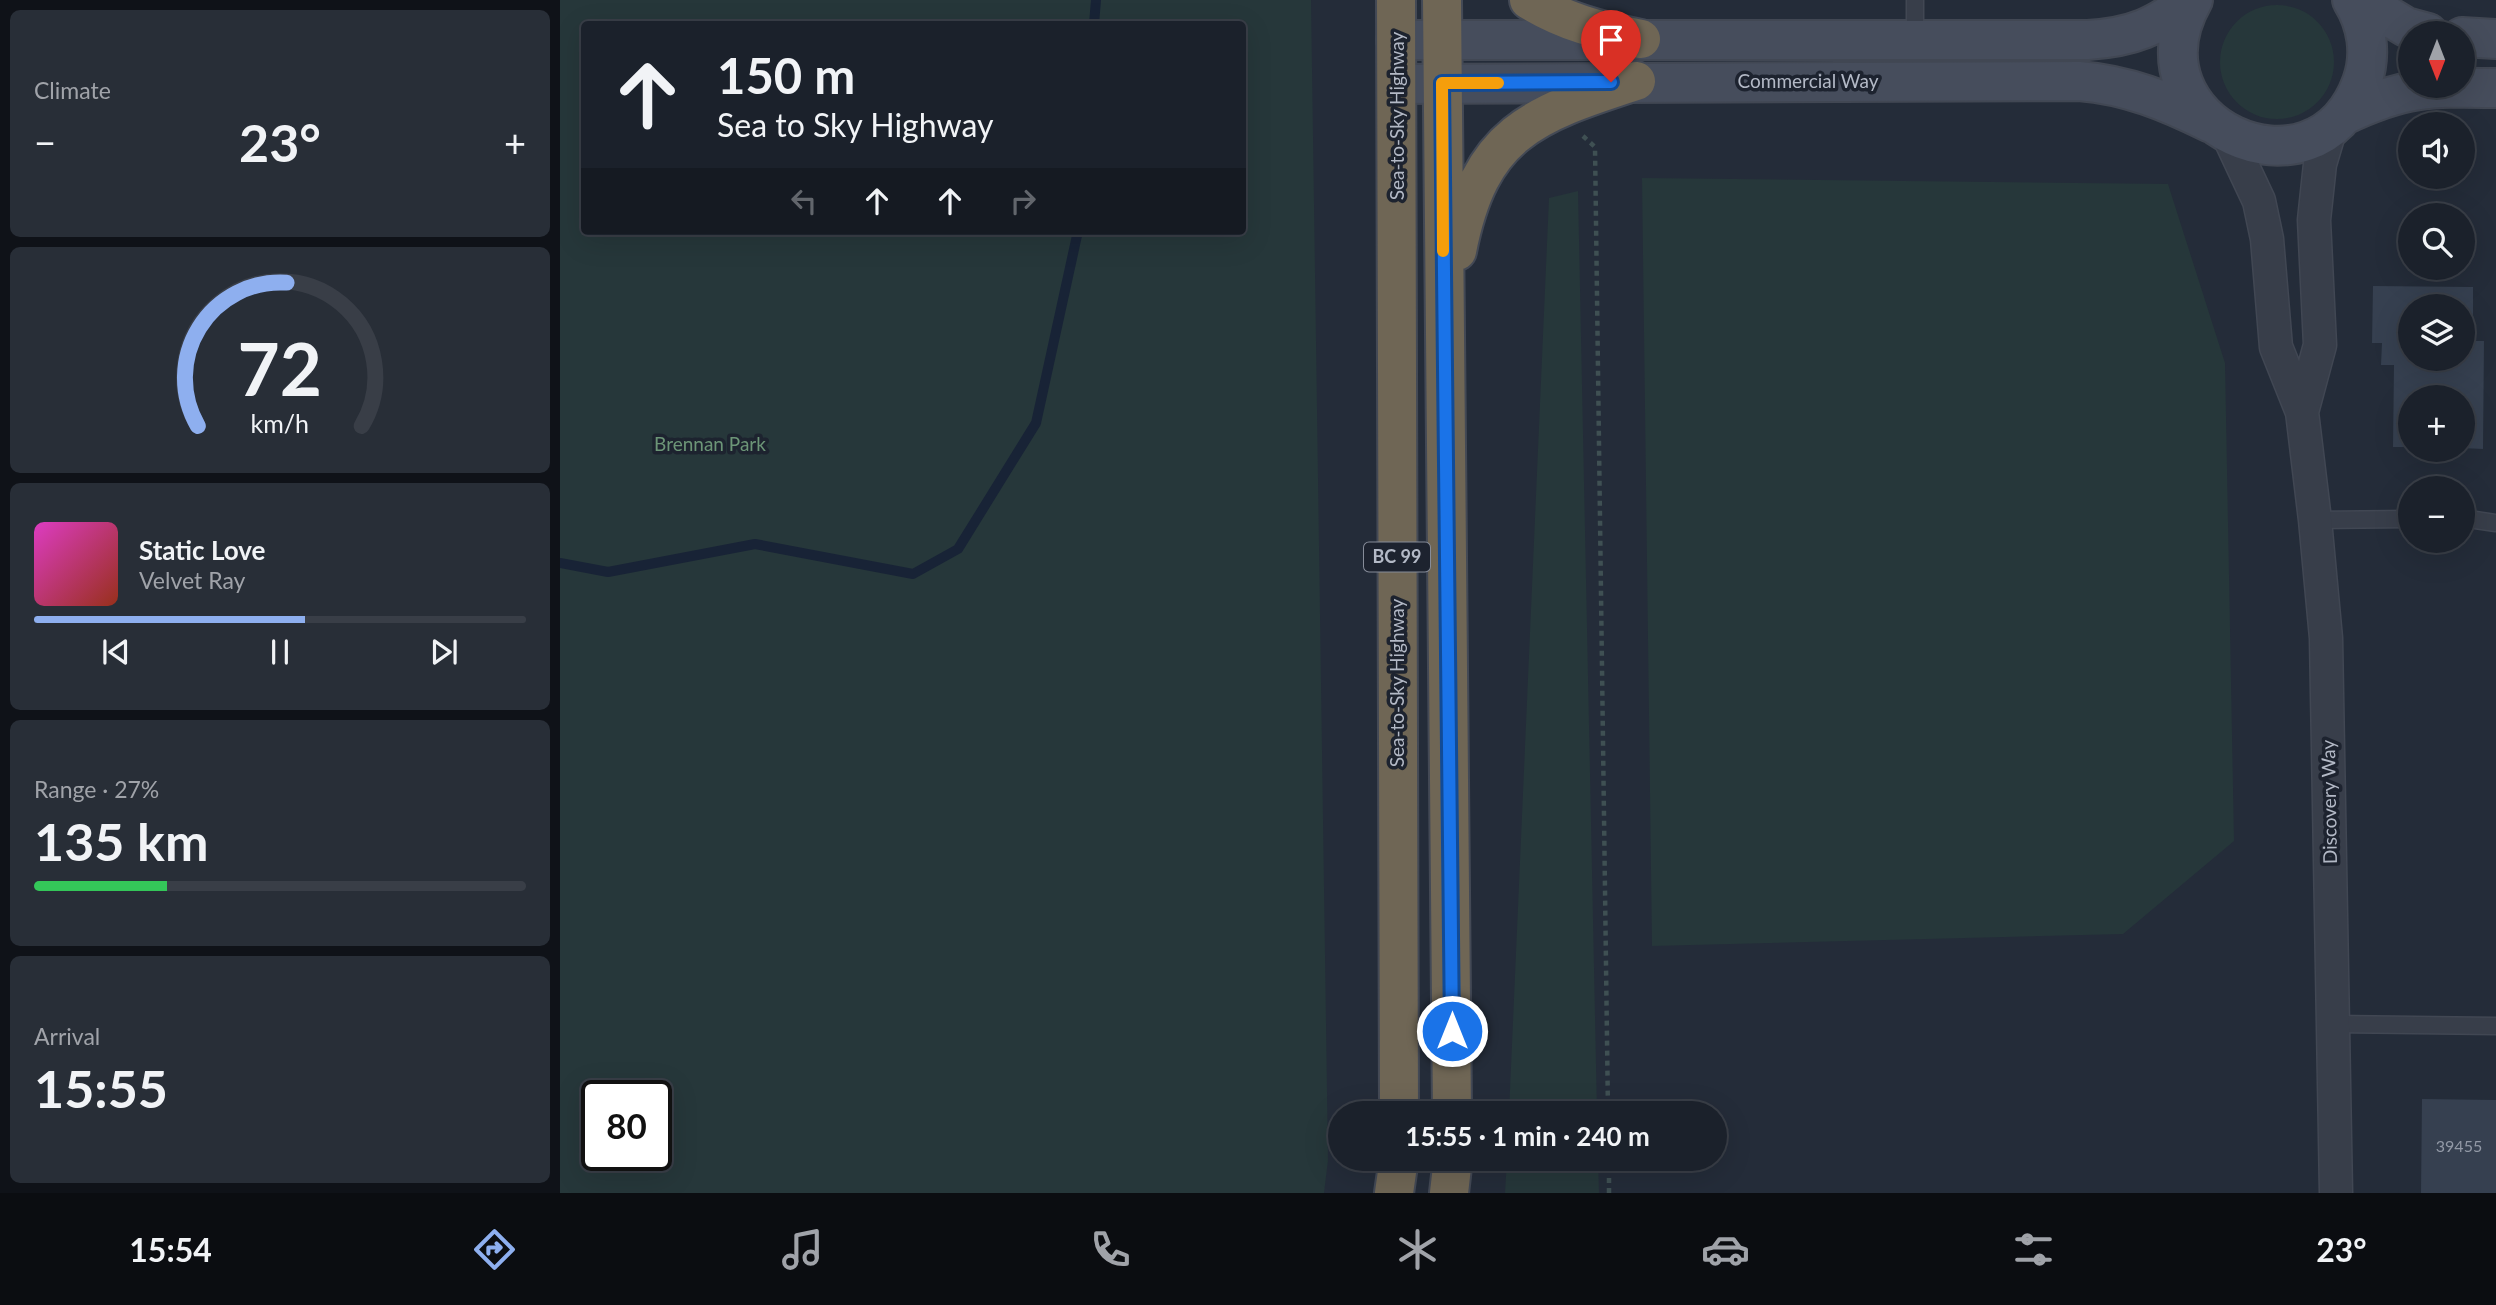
<!DOCTYPE html>
<html lang="en">
<head>
<meta charset="utf-8">
<style>
	body { margin:0; font-family:Lato,sans-serif; background:#282e37; color:#f1f3f6; height:100vh; display:flex; flex-direction:column; font-size:26px; white-space:nowrap }
	* { box-sizing:border-box; margin:0 }
	p { font-size:23px; color:#a0a3a9 }
	.icon { flex:none; width:38px; height:38px; fill:none; stroke:currentColor; stroke-width:2; stroke-linecap:round; stroke-linejoin:round }
	.map { position:relative; flex:1; overflow:hidden }
	.side { display:flex; flex-direction:column; gap:10px; padding:10px; background:#0f1218; width:560px }
	.side>* { flex:none }
	.banner { position:absolute; left:21px; top:21px; width:665px; height:214px; border-radius:7px; box-shadow:0 7px 28px #0002,0 0 0 2px #393e47; background:#1b212b; color:#f1f3f6; overflow:hidden }
	.needle { width:46px; rotate:180deg }
	.controls { position:absolute; left:1838px; top:21px; display:grid; gap:14px }
	.controls a { display:grid; place-items:center; width:77px; height:77px; border-radius:50%; background:#1b212b; box-shadow:0 7px 28px #0002,0 0 0 2px #393e47; font-size:35px }
	.speed { position:absolute; left:21px; top:1080px; display:flex; gap:14px; font-size:35px; font-weight:700; text-align:center }
	.speed>* { display:grid; place-content:center; width:91px; height:91px; border-radius:50%; background:#1b212b; box-shadow:0 7px 28px #0002,0 0 0 2px #393e47; line-height:1 }
	.speed .limit { border:4px solid #111; border-radius:10px; background:#fff; color:#111 }
	.pin { position:absolute; display:grid; place-items:center; width:60px; height:60px; color:#fff; margin:-72px -30px; border-radius:50% 50% 50% 0; rotate:-45deg; box-shadow:0 0 7px #0007 }
	.pin .icon { rotate:45deg }
	.me { position:absolute; width:77px; margin:-38px; rotate:0deg; stroke-linejoin:round; filter:drop-shadow(0 0 5px #0008) }
	.turn { display:flex; align-items:center; gap:24px; height:147px; padding:0 21px; font-size:32px }
	.turn .icon { width:91px; height:91px; stroke-width:2.5 }
	.turn b { display:block; font-size:49px; line-height:60px }
	.lanes { display:flex; align-items:center; height:66px; padding:0 21px; background:#0003; justify-content:center; gap:35px; direction:ltr }
	.lanes .off { opacity:.35 }
	.big { font-size:52px; font-weight:700; line-height:1.1 }
	.side .card { flex:1; display:flex; flex-direction:column; justify-content:center; gap:10px; min-width:0; padding:0 24px; border-radius:10px; background:#282e37 }
	.side .dial { align-items:center; gap:0 }
	.dial svg { height:182px; overflow:visible; fill:none; stroke:#393e47; stroke-width:7; stroke-linecap:round; text-anchor:middle }
	.dial text { fill:#f1f3f6; stroke:none }
	.song { display:flex; align-items:center; gap:21px }
	.cover { width:84px; height:84px; border-radius:10px; background:linear-gradient(135deg,hsl(310 70% 55%),hsl(10 70% 35%)) }
	.played { height:7px; border-radius:4px; background:linear-gradient(90deg,#8eafef 55%,#393e47 55%) }
	.keys { display:flex; justify-content:space-around; direction:ltr }
	.heat { display:flex; justify-content:space-between; align-items:center; font-size:38px; direction:ltr }
	.charge { height:10px; border-radius:5px; background:linear-gradient(90deg,#34c759 27%,#393e47 0) }
	.trip { position:absolute; left:768px; top:1101px; width:399px; height:70px; border-radius:35px; background:#1b212b; box-shadow:0 7px 28px #0002,0 0 0 2px #393e47; font-weight:700; line-height:70px; text-align:center }
	.dock { display:flex; height:112px; justify-content:space-around; align-items:center; background:#0b0d11; color:#a0a3a9 }
	.dock .icon { width:49px; height:49px }
	.dock .current { color:#8eafef }
	.dock b { font-size:32px; color:#f1f3f6 }
	main { display:flex; flex:1; min-height:0 }
	.map>svg:first-child { display:block }
</style>
</head>
<body>
<main>
<section class="side">
<div class="card"><p>Climate</p>
<div class="heat"><a>−</a><b class="big">23°</b><a>+</a></div>
</div>
<div class="card dial"><svg viewBox="0 0 100 80">
<path d="M14 69A42 42 0 1 1 86 69"/>
<path d="M14 69A42 42 0 0 1 53 6" stroke="#8eafef"/>
<text x="50" y="56" font-size="32" font-weight="700">72</text>
<text x="50" y="72" font-size="11">km/h</text>
</svg></div>
<div class="card">
<div class="song"><i class="cover"></i><div><b>Static Love</b><p>Velvet Ray</p></div></div>
<div class="played"></div>
<div class="keys"><svg class="icon" aria-label="previous" viewBox="0 0 24 24"><path d="M18 5L8 12l10 7zM5 5v14"/></svg><svg class="icon" aria-label="pause" viewBox="0 0 24 24"><path d="M8 5v14M16 5v14"/></svg><svg class="icon" aria-label="next" viewBox="0 0 24 24"><path d="M6 5l10 7-10 7zM19 5v14"/></svg></div>
</div>
<div class="card"><p>Range · 27%</p><b class="big">135 km</b><div class="charge"></div></div>
<div class="card"><p>Arrival</p><b class="big">15:55</b></div>
</section>
<div class="map">
<svg width="1936" height="1193" viewBox="0 0 1936 1193">
	<rect width="100%" height="100%" fill="#242c39"/>
	<path fill="#26373a" fill-rule="evenodd" d="M0,0H751L768,1160L764,1193H0ZM682,24V231H24V24ZM37,1096H96V1155H37Z
		M1660 62a57 57 0 1 1 114 0a57 57 0 1 1-114 0Z
		M1082,178L1608,184L1665,363L1674,841L1563,934L1092,946Z
		M1018,191L1037,1113H949L989,198Z
		M947,1159H1038L1039,1193H945Z"/>
	<g fill="none" stroke-linecap="round" stroke-linejoin="round">
		<path stroke="#182336" stroke-width="10" d="M534,24L536,0
			M0,563L48,572L195,544L353,574L398,549L476,423L518,231"/>
	</g>
	<path fill="#364050" fill-rule="evenodd" d="M1813,286L1913,287V341H1924L1923,449L1902,448V397H1850V447H1833L1834,365H1821L1822,343H1812ZM1850,306H1902V359H1850Z
		M1862,1099L1936,1100V1193H1861Z"/>
	<g fill="none" stroke-linecap="round" stroke-linejoin="round">
		<defs>
			<path id="lane" d="M1355,40V0
				M1902,518L1936,523
				M1755,520L1850,519
				M1774,1024L1936,1026"/>
			<path id="street" d="M1668,135L1699,201L1707,239L1716,347L1742,412L1755,520L1766,638L1776,1193
				M1742,412L1760,345L1754,220L1760,164L1771,127"/>
			<path id="secondary" d="M1633,0C1563,124 1756,211 1802,82C1812,54 1807,24 1792,0
				M1801,0L1846,27L1868,33
				M1902,37L1936,39
				M836,40H1528C1574,37 1595,27 1631,0
				M837,84L1519,81C1568,85 1607,101 1651,123
				M1784,115C1845,86 1870,87 1936,88"/>
			<path id="highway" d="M836,0L839,1113
				M882,0L892,1113
				M969,0C1005,22 1040,31 1081,39
				M897,251C920,133 971,115 1076,81
				M834,1193L839,1158
				M889,1193L893,1158"/>
		</defs>
		<use href="#lane" stroke="#414753" stroke-width="19"/>
		<use href="#street" stroke="#414753" stroke-width="35"/>
		<use href="#secondary" stroke="#414753" stroke-width="42"/>
		<use href="#highway" stroke="#434955" stroke-width="42"/>
		<path stroke="#3f5053" stroke-width="4.5" stroke-dasharray="5 5" stroke-linecap="butt" d="M1023,136L1035,147L1048,1113
			M1049,1158V1193"/>
		<use href="#lane" stroke="#383e4a" stroke-width="16"/>
		<use href="#street" stroke="#383e4a" stroke-width="32"/>
		<use href="#secondary" stroke="#464d5c" stroke-width="38"/>
		<use href="#highway" stroke="#6f6655" stroke-width="38"/>
	</g>
	<g fill="none" stroke-linecap="round" stroke-linejoin="round">
		<defs>
			<path id="route" d="M892,1031L882,83L1051,82"/>
		</defs>
		<use href="#route" stroke="#114b97" stroke-width="18"/>
		<use href="#route" stroke="#1a73e8" stroke-width="12"/>
		<path stroke="#f59e0b" stroke-width="12" d="M883,251L882,83H938"/>
	</g>
	<g text-anchor="middle" stroke-width="7" stroke-linejoin="round" paint-order="stroke">
		<g font-size="16" fill="#9299a6">
			<text x="1899" y="1152">39455</text>
		</g>
		<rect fill="#1d232f" stroke="#868c99" stroke-width="2" x="804" y="542.5" width="66" height="29" rx="5"/>
		<g font-size="18" font-weight="bold" fill="#b3b9c6">
			<text x="837" y="563">BC 99</text>
		</g>
		<g font-size="19" fill="#b3b9c6" stroke="#1d232f">
			<text x="1248" y="88">Commercial Way</text>
			<text transform="translate(837 116) rotate(-90)" y="7">Sea-to-Sky Highway</text>
			<text transform="translate(837 683) rotate(-90)" y="7">Sea-to-Sky Highway</text>
			<text transform="translate(1769 802) rotate(-91)" y="7">Discovery Way</text>
		</g>
		<g font-size="19" fill="#6c9577" stroke="#1d232f">
			<text x="150" y="451">Brennan Park</text>
		</g>
	</g>
</svg>
<div class="controls">
<a><svg class="needle" viewBox="-14 -14 28 28"><path d="M0-13l5 13h-10z" fill="#e53935"/><path d="M0 13l5-13h-10z" fill="#a0a3a9"/></svg></a>
<a><svg class="icon" aria-label="sound" viewBox="0 0 24 24"><path d="M4 9h4l5-4v14l-5-4H4zM17 9q2 3 0 6"/></svg></a>
<a><svg class="icon" aria-label="search" viewBox="0 0 24 24"><circle cx="10" cy="10" r="6"/><path d="M15 15l6 6"/></svg></a>
<a><svg class="icon" aria-label="layers" viewBox="0 0 24 24"><path d="M12 4l9 5-9 5-9-5zM3 14l9 5 9-5"/></svg></a>
<a>+</a>
<a>−</a>
</div>
<div class="speed"><div class="limit">80</div></div>
<div class="pin" style="left:1051px;top:82px;background:#d93025"><svg class="icon" aria-label="arrive" viewBox="0 0 24 24"><path d="M6 21V4h12l-3 4 3 4H6"/></svg></div>
<svg class="me" style="left:892px;top:1031px" viewBox="-20 -20 40 40"><circle r="17" fill="#1a73e8" stroke="#fff" stroke-width="3"/><path d="M0-11L8 9 0 5-8 9z" fill="#fff"/></svg>
<div class="trip">15:55 · 1 min · 240 m</div>
<div class="banner">
<div class="turn"><svg class="icon" aria-label="ahead" viewBox="0 0 24 24"><path d="M12 20V5M6 11l6-6 6 6"/></svg><div><b>150 m</b>Sea to Sky Highway</div></div>
<div class="lanes"><svg class="icon off" aria-label="left" viewBox="0 0 24 24"><path d="M17 20v-9H6M10 6l-5 5 5 5"/></svg><svg class="icon" aria-label="ahead" viewBox="0 0 24 24"><path d="M12 20V5M6 11l6-6 6 6"/></svg><svg class="icon" aria-label="ahead" viewBox="0 0 24 24"><path d="M12 20V5M6 11l6-6 6 6"/></svg><svg class="icon off" aria-label="right" viewBox="0 0 24 24"><path d="M7 20v-9h11M14 6l5 5-5 5"/></svg></div>
</div>
</div>
</main>
<nav class="dock">
<b>15:54</b>
<svg class="icon current" aria-label="directions" viewBox="0 0 24 24"><path d="M12 3l9 9-9 9-9-9zM9 14v-3h6M13 9l2 2-2 2"/></svg>
<svg class="icon" aria-label="music" viewBox="0 0 24 24"><path d="M9 18V5l10-2v13"/><circle cx="6" cy="18" r="3"/><circle cx="16" cy="16" r="3"/></svg>
<svg class="icon" aria-label="phone" viewBox="0 0 24 24"><path d="M5 4h4l2 5-3 2q2 4 5 5l2-3 5 2v4C11 20 4 13 5 4z"/></svg>
<svg class="icon" aria-label="climate" viewBox="0 0 24 24"><path d="M12 3v18M4 7l16 10M4 17L20 7"/></svg>
<svg class="icon" aria-label="car" viewBox="0 0 24 24"><path d="M5 17H2v-5l4-1 3-4h7l3 4 3 1v5h-3M9 17h6M6 11h13"/><circle cx="7" cy="17" r="2"/><circle cx="17" cy="17" r="2"/></svg>
<svg class="icon" aria-label="filters" viewBox="0 0 24 24"><path d="M4 7h16M4 17h16"/><circle cx="9" cy="7" r="2"/><circle cx="15" cy="17" r="2"/></svg>
<b>23°</b>
</nav>
</body>
</html>
